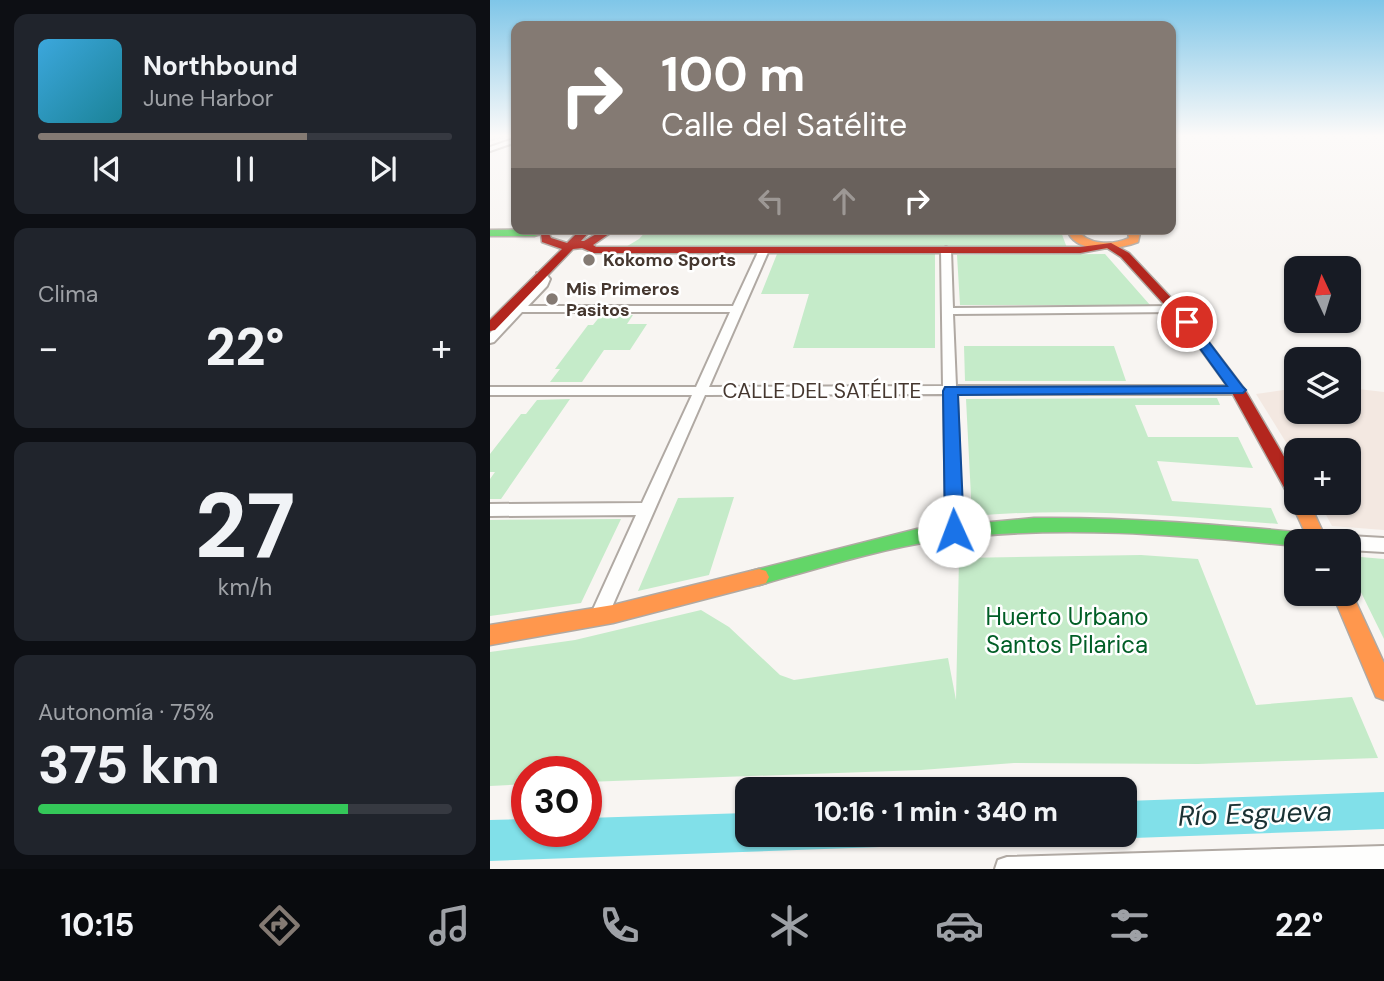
<!DOCTYPE html>
<html lang="es">
<head>
<meta charset="utf-8">
<style>
	body { margin:0; font-family:"DM Sans",sans-serif; background:#20242c; color:#f1f3f6; height:100vh; display:flex; flex-direction:column; font-size:26px; white-space:nowrap }
	* { box-sizing:border-box; margin:0 }
	p { font-size:23px; color:#9ea1a6 }
	.icon { flex:none; width:38px; height:38px; fill:none; stroke:currentColor; stroke-width:2; stroke-linecap:round; stroke-linejoin:round }
	.map { position:relative; flex:1; overflow:hidden }
	.drawer { display:flex; flex-direction:column; gap:14px; padding:14px; background:#0d0f14; width:490px }
	.drawer>* { flex:none }
	.guide { position:absolute; left:21px; top:21px; width:665px; height:214px; border-radius:14px; box-shadow:0 2px 5px #0004; background:#847a73; color:#fff; overflow:hidden }
	.needle { width:46px; rotate:356deg }
	.controls { position:absolute; left:794px; top:256px; display:grid; gap:14px }
	.controls a { display:grid; place-items:center; width:77px; height:77px; border-radius:14px; background:#171b24; box-shadow:0 2px 5px #0004; font-size:35px }
	.speed { position:absolute; left:21px; top:756px; display:flex; gap:14px; font-size:35px; font-weight:700; text-align:center }
	.speed>* { display:grid; place-content:center; width:91px; height:91px; border-radius:50%; background:#171b24; box-shadow:0 2px 5px #0004; line-height:1 }
	.speed .limit { border:10px solid #d22; background:#fff; color:#111 }
	.pin { position:absolute; display:grid; place-items:center; width:60px; height:60px; color:#fff; margin:-30px; border:4px solid #fff; border-radius:50%; box-shadow:0 2px 7px #0007 }
	.me { position:absolute; width:77px; margin:-38px; rotate:358deg; stroke-linejoin:round; filter:drop-shadow(0 0 5px #0008) }
	.turn { display:flex; align-items:center; gap:24px; height:147px; padding:0 35px; font-size:32px }
	.turn .icon { width:91px; height:91px; stroke-width:2.5 }
	.turn b { display:block; font-size:49px; line-height:60px }
	.lanes { display:flex; align-items:center; height:66px; padding:0 35px; background:#0003; justify-content:center; gap:35px; direction:ltr }
	.lanes .off { opacity:.35 }
	.big { font-size:52px; font-weight:800; line-height:1.1 }
	.drawer .tile { flex:1; display:flex; flex-direction:column; justify-content:center; gap:10px; min-width:0; padding:0 24px; border-radius:14px; background:#20242c }
	.drawer .dial { align-items:center; gap:0 }
	.dial b { font-size:91px; line-height:1 }
	.song { display:flex; align-items:center; gap:21px }
	.cover { width:84px; height:84px; border-radius:10px; background:linear-gradient(135deg,hsl(200 70% 55%),hsl(190 70% 35%)) }
	.played { height:7px; border-radius:4px; background:linear-gradient(90deg,#847a73 65%,#363941 65%) }
	.keys { display:flex; justify-content:space-around; direction:ltr }
	.heat { display:flex; justify-content:space-between; align-items:center; font-size:38px; direction:ltr }
	.charge { height:10px; border-radius:5px; background:linear-gradient(90deg,#34c759 75%,#363941 0) }
	.trip { position:absolute; left:245px; top:777px; width:402px; height:70px; border-radius:14px; background:#171b24; box-shadow:0 2px 5px #0004; font-weight:800; line-height:70px; text-align:center }
	.tab-bar { display:flex; height:112px; justify-content:space-around; align-items:center; background:#090b0e; color:#9ea1a6 }
	.tab-bar .icon { width:49px; height:49px }
	.tab-bar .on { color:#847a73 }
	.tab-bar b { font-size:32px; color:#f1f3f6 }
	main { display:flex; flex:1; min-height:0 }
	.map>svg:first-child { display:block }
</style>
</head>
<body>
<main>
<section class="drawer">
<div class="tile">
<div class="song"><i class="cover"></i><div><b>Northbound</b><p>June Harbor</p></div></div>
<div class="played"></div>
<div class="keys"><svg class="icon" aria-label="previous" viewBox="0 0 24 24"><path d="M18 5L8 12l10 7zM5 5v14"/></svg><svg class="icon" aria-label="pause" viewBox="0 0 24 24"><path d="M8 5v14M16 5v14"/></svg><svg class="icon" aria-label="next" viewBox="0 0 24 24"><path d="M6 5l10 7-10 7zM19 5v14"/></svg></div>
</div>
<div class="tile"><p>Clima</p>
<div class="heat"><a>−</a><b class="big">22°</b><a>+</a></div>
</div>
<div class="tile dial"><b>27</b><p>km/h</p></div>
<div class="tile"><p>Autonomía · 75%</p><b class="big">375 km</b><div class="charge"></div></div>
</section>
<div class="map">
<svg width="894" height="869" viewBox="0 0 894 869">
	<rect width="100%" height="100%" fill="#f8f5f2"/>
	<path fill="#f3e8e1" d="M807,388V411H859V388L894,392V530L842,526L829,502H859V450H807V460L766,394Z"/>
	<path fill="#c5ebc9" d="M158,229H570L577,248H134L149,239Z
		M287,254H445V348H303L319,294H271Z
		M615,254L660,305H470L467,255Z
		M111,315H143L137,324H157L140,350H114L92,382H60L70,369H65L98,325H103Z
		M474,346H624L636,381H475Z
		M727,398L730,405H645L658,437H748L763,468L667,461L682,501L781,508L788,524C686,516 584,507 482,516L476,399Z
		M80,399L11,499H0V479L5,472H0V454L31,414H36L47,400Z
		M244,497L219,575L148,591L188,498Z
		M131,519L91,603L0,616V520Z
		M651,555L708,559L766,705L862,697L888,758L708,764L524,763L431,770L96,782V772H37V784L0,786V652L85,640L211,610L239,627L290,675L304,680L458,658L466,700L469,558Z
		M859,556L894,559V639L859,568Z"/>
	<path fill="#81e0e9" d="M894,792V829L0,861V820L37,819V831H96V818L257,813V835H635V801Z"/>
	<g fill="none" stroke-linecap="round" stroke-linejoin="round">
		<defs>
			<path id="street" d="M26,138V142L0,151V147Z
				M456,247L461,250L463,308L685,306L690,309L685,312L463,314L466,386H748L754,390L748,394H467L472,531L470,536L464,537L458,536L456,531L454,394L215,395L118,616L116,622L109,624L102,622L100,616L146,515L0,516V504L152,503L202,395H0V387H206L240,312H32L4,342L0,343V333L48,283L47,273H55L60,279L57,286L38,306H243L269,250L277,248L279,250L219,387L453,386L451,250Z
				M859,536L894,538V552L859,550V541H852Z
				M894,846V869H505L508,860L517,857Z"/>
			<path id="fast" d="M0,230L65,229L66,230L44,236H0Z
				M544,518C639,517 733,525 827,534L834,536L836,541H807V546C689,535 568,524 450,540C389,549 329,568 269,585L262,583L259,577L262,571L269,569L427,529Z"/>
			<path id="slow" d="M577,229H587C597,246 623,245 639,238L637,229H647L650,233L648,242C629,250 584,255 577,229Z
				M807,496V502H819L837,541H819L801,502Z
				M269,569L276,571L279,577L276,583L269,585L123,623L0,645V625L123,605Z
				M859,587L894,663V700L886,697L842,593H859Z"/>
			<path id="jam" d="M91,229H102L91,241H94L115,229H126L103,245L106,247H590L621,243L639,253L701,319L755,390L807,479V501L801,500L741,391L693,325L631,257L617,248L590,253H104L92,248L83,249L5,330L0,331V320L72,249L52,242L51,234H59L61,238L77,243Z"/>
		</defs>
		<use href="#street" stroke="#b0a9a3" stroke-width="4"/>
		<use href="#fast" stroke="#b0a9a3" stroke-width="3"/>
		<use href="#slow" stroke="#b0a9a3" stroke-width="3"/>
		<use href="#jam" stroke="#b0a9a3" stroke-width="3"/>
		<use href="#street" fill="#fefefd" fill-rule="evenodd"/>
		<use href="#fast" fill="#63d668" fill-rule="evenodd"/>
		<use href="#slow" fill="#ff974d" fill-rule="evenodd"/>
		<use href="#jam" fill="#b3261e" fill-rule="evenodd"/>
		<path stroke="#dcdad8" stroke-width="2" stroke-dasharray="5 2.5" stroke-linecap="butt" d="M0,141L20,135"/>
	</g>
	<linearGradient id="sky" x2="0" y2="1"><stop stop-color="#7fc6e8"/><stop offset="0.53" stop-color="#fcfaf9"/><stop offset="1" stop-color="#fcfaf9" stop-opacity="0"/></linearGradient>
	<rect width="894" height="256" fill="url(#sky)"/>
	<path fill="#1a73e8" stroke="#114b97" stroke-width="2" d="M697,319L702,320L753,387L756,390L753,393L468,395L474,531L471,536L464,539L458,536L455,531L453,391L455,387L737,386L691,322Z"/>
	<g fill="#847a73" stroke="#fff" stroke-width="2.5">
		<circle cx="99" cy="260" r="7"/>
		<circle cx="62" cy="299" r="7"/>
	</g>
	<g text-anchor="middle" stroke-width="5" stroke-linejoin="round" paint-order="stroke">
		<g font-size="18" font-weight="bold" fill="#45372f" stroke="#fff" text-anchor="start">
			<text x="113" y="266">Kokomo Sports</text>
			<text x="76" y="295">Mis Primeros<tspan x="76" dy="21">Pasitos</tspan></text>
		</g>
		<g font-size="21" fill="#45372f" stroke="#fff">
			<text x="332" y="398">CALLE DEL SATÉLITE</text>
		</g>
		<g font-size="24" fill="#015e26" stroke="#fff">
			<text x="577" y="625">Huerto Urbano<tspan x="577" dy="28">Santos Pilarica</tspan></text>
		</g>
		<g font-size="28" font-style="italic" fill="#1b3234" stroke="#fff">
			<text transform="translate(765 813) rotate(-2)" y="10">Río Esgueva</text>
		</g>
	</g>
</svg>
<div class="controls">
<a><svg class="needle" viewBox="-14 -14 28 28"><path d="M0-13l5 13h-10z" fill="#e53935"/><path d="M0 13l5-13h-10z" fill="#9ea1a6"/></svg></a>
<a><svg class="icon" aria-label="layers" viewBox="0 0 24 24"><path d="M12 4l9 5-9 5-9-5zM3 14l9 5 9-5"/></svg></a>
<a>+</a>
<a>−</a>
</div>
<div class="speed"><div class="limit">30</div></div>
<div class="pin" style="left:697px;top:322px;background:#d93025"><svg class="icon" aria-label="arrive" viewBox="0 0 24 24"><path d="M6 21V4h12l-3 4 3 4H6"/></svg></div>
<svg class="me" style="left:464px;top:531px" viewBox="-20 -20 40 40"><circle r="19" fill="#fff"/><path d="M0-13L10 11 0 6-10 11z" fill="#1a73e8"/></svg>
<div class="trip">10:16 · 1 min · 340 m</div>
<div class="guide">
<div class="turn"><svg class="icon" aria-label="right" viewBox="0 0 24 24"><path d="M7 20v-9h11M14 6l5 5-5 5"/></svg><div><b>100 m</b>Calle del Satélite</div></div>
<div class="lanes"><svg class="icon off" aria-label="left" viewBox="0 0 24 24"><path d="M17 20v-9H6M10 6l-5 5 5 5"/></svg><svg class="icon off" aria-label="ahead" viewBox="0 0 24 24"><path d="M12 20V5M6 11l6-6 6 6"/></svg><svg class="icon" aria-label="right" viewBox="0 0 24 24"><path d="M7 20v-9h11M14 6l5 5-5 5"/></svg></div>
</div>
</div>
</main>
<nav class="tab-bar">
<b>10:15</b>
<svg class="icon on" aria-label="directions" viewBox="0 0 24 24"><path d="M12 3l9 9-9 9-9-9zM9 14v-3h6M13 9l2 2-2 2"/></svg>
<svg class="icon" aria-label="music" viewBox="0 0 24 24"><path d="M9 18V5l10-2v13"/><circle cx="6" cy="18" r="3"/><circle cx="16" cy="16" r="3"/></svg>
<svg class="icon" aria-label="phone" viewBox="0 0 24 24"><path d="M5 4h4l2 5-3 2q2 4 5 5l2-3 5 2v4C11 20 4 13 5 4z"/></svg>
<svg class="icon" aria-label="climate" viewBox="0 0 24 24"><path d="M12 3v18M4 7l16 10M4 17L20 7"/></svg>
<svg class="icon" aria-label="car" viewBox="0 0 24 24"><path d="M5 17H2v-5l4-1 3-4h7l3 4 3 1v5h-3M9 17h6M6 11h13"/><circle cx="7" cy="17" r="2"/><circle cx="17" cy="17" r="2"/></svg>
<svg class="icon" aria-label="filters" viewBox="0 0 24 24"><path d="M4 7h16M4 17h16"/><circle cx="9" cy="7" r="2"/><circle cx="15" cy="17" r="2"/></svg>
<b>22°</b>
</nav>
</body>
</html>
